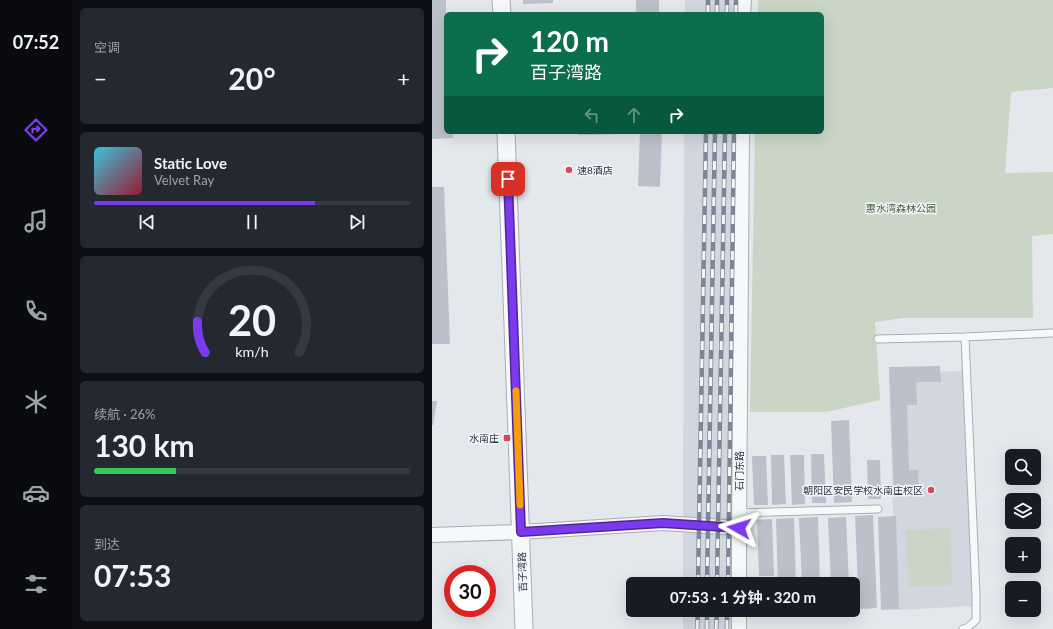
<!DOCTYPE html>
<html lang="zh">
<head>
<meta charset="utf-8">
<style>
	body { margin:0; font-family:Lato,"Noto Sans SC",sans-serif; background:#242831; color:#f1f3f6; height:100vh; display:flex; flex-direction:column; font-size:15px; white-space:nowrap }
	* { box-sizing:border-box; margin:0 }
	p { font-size:13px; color:#9ea1a6 }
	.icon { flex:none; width:22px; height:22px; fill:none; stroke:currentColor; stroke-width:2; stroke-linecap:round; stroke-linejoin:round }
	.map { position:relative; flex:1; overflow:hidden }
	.panel { display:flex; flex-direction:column; gap:8px; padding:8px; background:#0d0f14; width:360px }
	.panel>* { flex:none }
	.hud { position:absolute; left:12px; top:12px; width:380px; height:122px; border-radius:6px; box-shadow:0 4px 16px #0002; background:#0b6e4f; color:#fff; overflow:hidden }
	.controls { position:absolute; left:573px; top:449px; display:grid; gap:8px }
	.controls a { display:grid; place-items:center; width:36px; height:36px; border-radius:6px; background:#171b24; box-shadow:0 4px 16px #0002; font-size:20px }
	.speed { position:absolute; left:12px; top:565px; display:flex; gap:8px; font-size:20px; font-weight:700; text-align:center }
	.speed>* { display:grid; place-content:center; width:52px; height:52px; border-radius:50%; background:#171b24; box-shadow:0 4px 16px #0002; line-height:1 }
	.speed .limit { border:6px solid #d22; background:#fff; color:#111 }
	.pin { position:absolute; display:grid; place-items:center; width:34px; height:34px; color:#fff; margin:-17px; border-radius:8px; box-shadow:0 2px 6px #0006 }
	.me { position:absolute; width:44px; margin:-22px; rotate:276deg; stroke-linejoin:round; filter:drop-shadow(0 0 3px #0008) }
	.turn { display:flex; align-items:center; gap:14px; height:84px; padding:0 20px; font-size:18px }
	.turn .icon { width:52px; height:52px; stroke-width:2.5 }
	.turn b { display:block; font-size:28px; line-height:34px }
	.lanes { display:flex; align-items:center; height:38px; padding:0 20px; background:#0003; justify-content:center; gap:20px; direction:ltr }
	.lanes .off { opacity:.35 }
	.big { font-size:30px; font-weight:700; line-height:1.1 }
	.panel .tile { flex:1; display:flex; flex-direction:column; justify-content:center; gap:6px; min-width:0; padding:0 14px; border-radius:6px; background:#242831 }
	.panel .dial { align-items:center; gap:0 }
	.dial svg { height:104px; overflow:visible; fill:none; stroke:#363941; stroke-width:7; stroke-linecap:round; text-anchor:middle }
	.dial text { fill:#f1f3f6; stroke:none }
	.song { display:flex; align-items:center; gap:12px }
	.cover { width:48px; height:48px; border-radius:6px; background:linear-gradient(135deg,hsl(190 70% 55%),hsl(350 70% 35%)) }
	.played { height:4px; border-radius:2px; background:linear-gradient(90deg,#7c3aed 70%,#363941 70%) }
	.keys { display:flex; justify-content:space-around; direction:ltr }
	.heat { display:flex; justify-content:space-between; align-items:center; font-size:22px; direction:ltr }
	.charge { height:6px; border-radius:3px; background:linear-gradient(90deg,#34c759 26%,#363941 0) }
	.trip { position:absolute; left:194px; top:577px; width:234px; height:40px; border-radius:6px; background:#171b24; box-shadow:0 4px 16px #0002; font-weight:700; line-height:40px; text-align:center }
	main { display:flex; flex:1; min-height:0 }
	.dock { display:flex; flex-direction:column; width:72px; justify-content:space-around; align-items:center; background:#090b0e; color:#9ea1a6 }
	.dock .icon { width:28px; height:28px }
	.dock .active { color:#7c3aed }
	.dock b { font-size:18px; color:#f1f3f6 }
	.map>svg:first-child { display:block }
</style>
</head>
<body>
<main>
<nav class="dock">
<b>07:52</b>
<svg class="icon active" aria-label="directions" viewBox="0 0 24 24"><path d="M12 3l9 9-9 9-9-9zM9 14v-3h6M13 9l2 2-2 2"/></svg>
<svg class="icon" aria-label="music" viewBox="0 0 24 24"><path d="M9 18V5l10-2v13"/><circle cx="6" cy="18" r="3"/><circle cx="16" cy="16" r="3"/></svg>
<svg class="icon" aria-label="phone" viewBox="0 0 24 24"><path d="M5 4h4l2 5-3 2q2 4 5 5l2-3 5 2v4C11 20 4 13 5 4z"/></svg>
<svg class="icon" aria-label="climate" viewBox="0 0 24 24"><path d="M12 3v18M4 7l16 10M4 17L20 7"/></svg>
<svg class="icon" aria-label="car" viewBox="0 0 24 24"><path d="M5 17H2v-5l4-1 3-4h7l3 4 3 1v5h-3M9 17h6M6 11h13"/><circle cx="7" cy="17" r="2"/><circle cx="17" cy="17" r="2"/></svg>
<svg class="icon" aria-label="filters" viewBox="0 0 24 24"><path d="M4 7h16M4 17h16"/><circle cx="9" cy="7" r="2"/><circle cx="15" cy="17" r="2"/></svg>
</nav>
<section class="panel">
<div class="tile"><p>空调</p>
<div class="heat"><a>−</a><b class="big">20°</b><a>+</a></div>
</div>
<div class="tile">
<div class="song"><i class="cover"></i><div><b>Static Love</b><p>Velvet Ray</p></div></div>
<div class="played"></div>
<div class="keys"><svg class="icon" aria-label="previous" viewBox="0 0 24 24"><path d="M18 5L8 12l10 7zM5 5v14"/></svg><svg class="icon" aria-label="pause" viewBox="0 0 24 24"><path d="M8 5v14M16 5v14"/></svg><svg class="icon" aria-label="next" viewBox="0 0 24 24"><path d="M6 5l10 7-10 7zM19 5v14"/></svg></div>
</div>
<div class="tile dial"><svg viewBox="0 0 100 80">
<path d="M14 69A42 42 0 1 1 86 69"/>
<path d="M14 69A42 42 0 0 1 8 45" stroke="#7c3aed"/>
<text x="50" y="56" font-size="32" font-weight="700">20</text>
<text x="50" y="72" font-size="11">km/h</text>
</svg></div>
<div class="tile"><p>续航 · 26%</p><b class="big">130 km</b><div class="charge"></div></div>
<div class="tile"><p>到达</p><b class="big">07:53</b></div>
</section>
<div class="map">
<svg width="621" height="629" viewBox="0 0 621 629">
	<rect width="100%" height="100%" fill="#e4e7ec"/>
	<path fill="#d2d6de" d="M253,0H307V14H253Z
		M252,132H306L303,584H251Z
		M533,371L541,606L464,610L457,373Z
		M251,610H303V629H251Z"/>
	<path fill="#c9d6c5" d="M326,0H621V88L579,92L573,173L621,172V234L600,236L601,318H471L443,322L448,400L394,412H318L323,132H390V14H326Z
		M518,528L520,585L477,587L474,530Z"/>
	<path fill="#bbc0ca" d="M0,0H14V132H21V138L0,139Z
		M91,0H121V3L91,4Z
		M204,0H227V14H204Z
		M146,132H189V134L146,135Z
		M208,132H230L228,187L206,186Z
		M0,187H12L18,344H0Z
		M508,366L509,382H484L485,405H475L477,470H486L487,492L462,493L457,367Z
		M0,401H5L1,425H0Z
		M417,420L420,502L402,503L399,421Z
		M379,454H392L394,503H380Z
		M339,455H352L354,504L340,505Z
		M358,455H372L373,504L360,505Z
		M320,456H334L336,505H322Z
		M435,460H448L449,499H436Z
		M441,515L445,608L427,609L423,516Z
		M464,516L467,609L449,610L446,517Z
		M386,517L388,584H370L367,518Z
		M414,517L417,584H399L396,518Z
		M362,518L364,584H346L344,519Z
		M340,519L342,576H327L325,520Z"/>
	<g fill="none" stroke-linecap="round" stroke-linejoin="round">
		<defs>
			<path id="service" d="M446,339L533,337
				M307,513L446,509
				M531,629L535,628L544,620V595L533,337L621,333"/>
			<path id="minor" d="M311,14L312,0
				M307,528V584
				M0,535L89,532L231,523L307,528L310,132
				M307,610V629"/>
			<path id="tertiary" d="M69,0L70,14
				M74,132L92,629"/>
		</defs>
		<use href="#service" stroke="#a9aeb7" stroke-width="9"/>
		<use href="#minor" stroke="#a9aeb7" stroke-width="16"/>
		<use href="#tertiary" stroke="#a9aeb7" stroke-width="19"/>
		<use href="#service" stroke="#f7f8fa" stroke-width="7"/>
		<use href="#minor" stroke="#f7f8fa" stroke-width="14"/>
		<use href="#tertiary" stroke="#f7f8fa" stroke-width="17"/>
		<defs>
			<path id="rail" d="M276,14V0
				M285,14V0
				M295,14V0
				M304,14V0
				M266,584L274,132
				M275,584L283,132
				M285,584L293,132
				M296,584L302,132
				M265,629L266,610
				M275,629V610
				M284,629L285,610
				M295,629V610"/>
		</defs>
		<use href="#rail" stroke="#7d8696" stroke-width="4.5"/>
		<use href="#rail" stroke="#f4f6f9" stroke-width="3" stroke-dasharray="9" stroke-linecap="butt"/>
	</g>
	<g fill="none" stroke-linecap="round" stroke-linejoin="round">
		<defs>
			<path id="route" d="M76,179L89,532L231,523L307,528"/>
		</defs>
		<use href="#route" stroke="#51269a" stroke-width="10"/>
		<use href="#route" stroke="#7c3aed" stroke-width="7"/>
		<path stroke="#f59e0b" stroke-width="7" d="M84,391L88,505"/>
	</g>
	<g fill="#d1495b" stroke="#f4f6f9" stroke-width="1.5">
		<circle cx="137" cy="170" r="4"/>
		<rect x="71" y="434" width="8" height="8" rx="2"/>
		<circle cx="499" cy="490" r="4"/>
	</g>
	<g text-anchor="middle" stroke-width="3" stroke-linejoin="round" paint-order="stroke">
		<g font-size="10" fill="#2b3445" stroke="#f4f6f9" text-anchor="end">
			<text x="145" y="174" text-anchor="start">速8酒店</text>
			<text x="67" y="442">水南庄</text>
			<text x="491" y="494">朝阳区安民学校水南庄校区</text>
		</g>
		<g font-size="10" fill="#3f6138" stroke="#f4f6f9">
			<text x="469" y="212">惠水湾森林公园</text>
		</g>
		<g font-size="10" fill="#2b3445" stroke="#f4f6f9">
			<text transform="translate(307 471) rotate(-90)" y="4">石门东路</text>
			<text transform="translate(90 572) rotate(-92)" y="4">百子湾路</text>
		</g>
	</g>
</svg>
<div class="controls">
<a><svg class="icon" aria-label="search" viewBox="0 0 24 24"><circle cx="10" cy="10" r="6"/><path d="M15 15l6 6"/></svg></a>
<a><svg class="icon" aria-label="layers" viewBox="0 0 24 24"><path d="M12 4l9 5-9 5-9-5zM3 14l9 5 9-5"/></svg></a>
<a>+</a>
<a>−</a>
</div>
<div class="speed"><div class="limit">30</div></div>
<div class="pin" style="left:76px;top:179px;background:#d93025"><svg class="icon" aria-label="arrive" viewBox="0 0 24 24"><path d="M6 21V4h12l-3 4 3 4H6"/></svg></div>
<svg class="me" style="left:307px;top:528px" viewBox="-20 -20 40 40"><path d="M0-17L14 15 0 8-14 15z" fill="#7c3aed" stroke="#fff" stroke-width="4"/></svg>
<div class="trip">07:53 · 1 分钟 · 320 m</div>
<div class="hud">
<div class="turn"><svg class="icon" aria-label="right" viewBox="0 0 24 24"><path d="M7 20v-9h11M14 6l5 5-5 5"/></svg><div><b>120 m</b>百子湾路</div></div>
<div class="lanes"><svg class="icon off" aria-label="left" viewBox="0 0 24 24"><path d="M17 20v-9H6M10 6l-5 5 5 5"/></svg><svg class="icon off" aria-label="ahead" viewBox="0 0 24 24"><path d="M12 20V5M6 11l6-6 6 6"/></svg><svg class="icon" aria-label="right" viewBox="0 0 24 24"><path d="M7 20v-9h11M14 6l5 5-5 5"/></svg></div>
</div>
</div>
</main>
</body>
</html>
